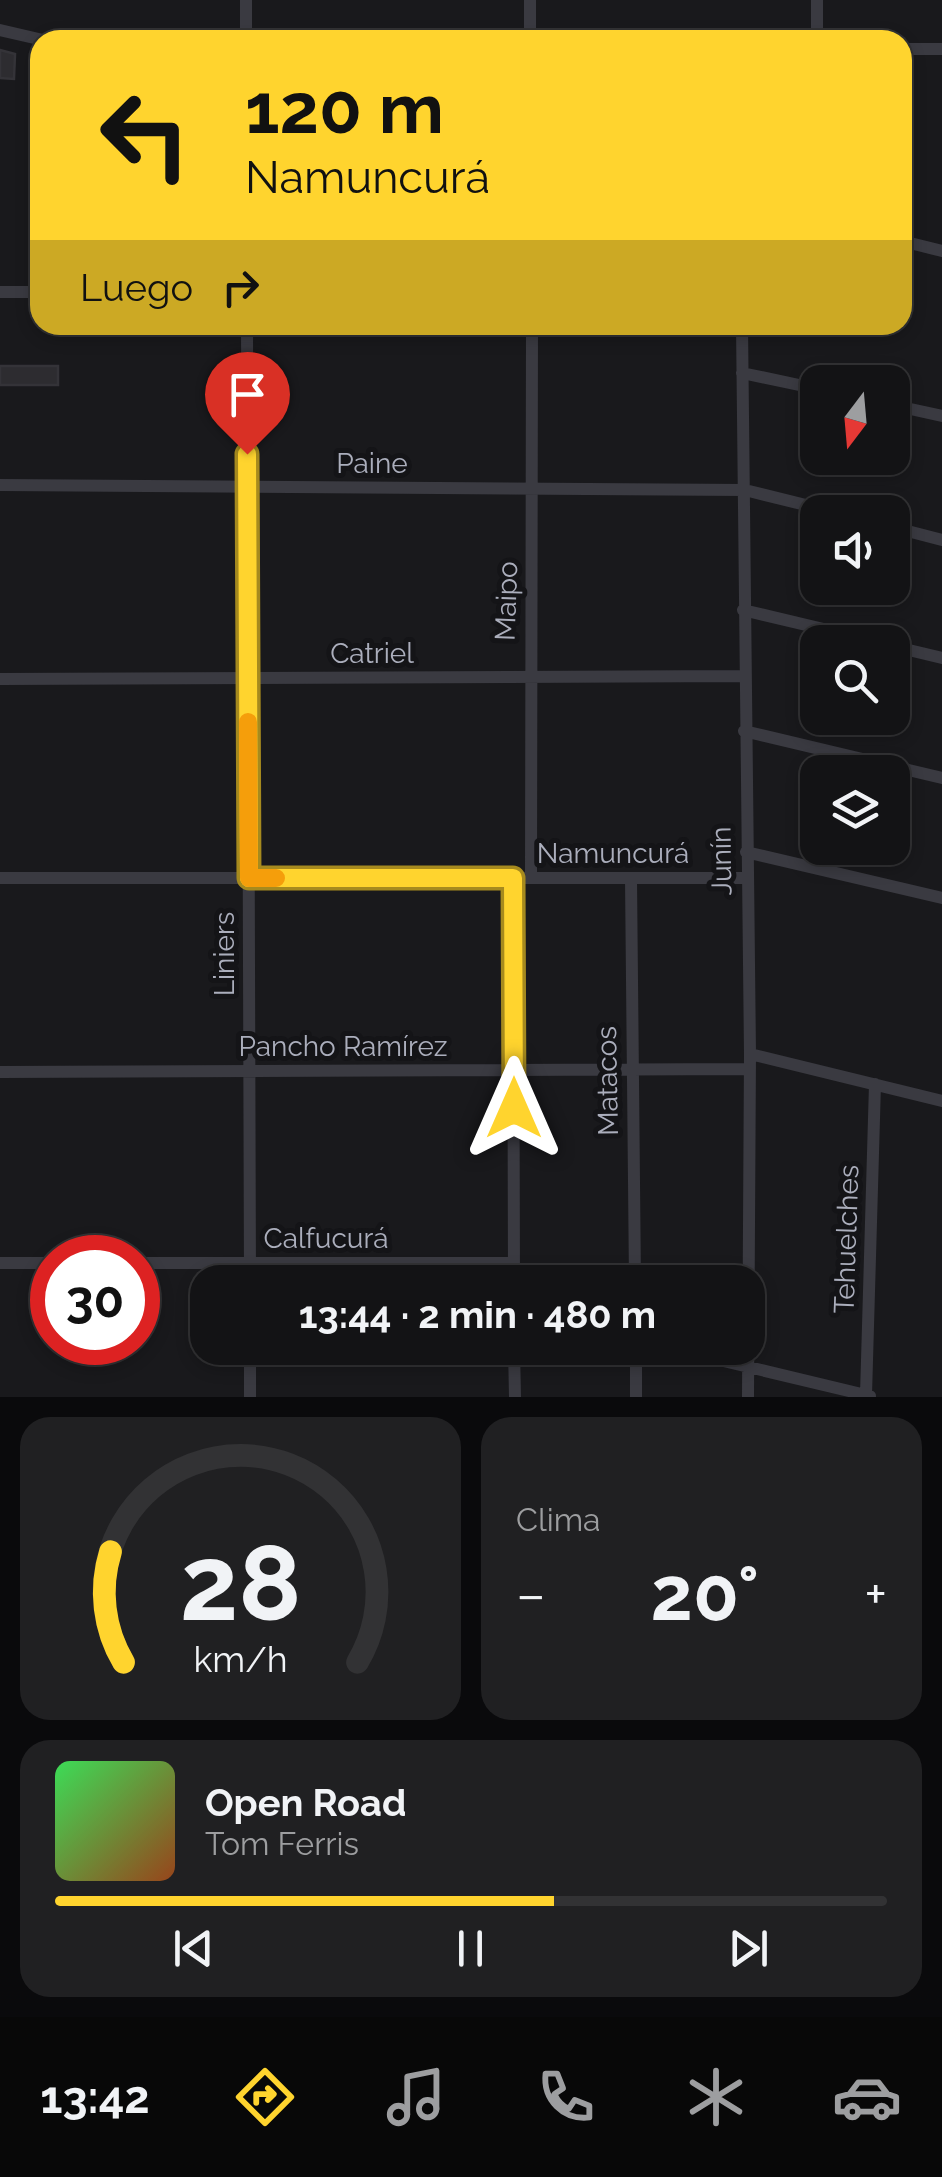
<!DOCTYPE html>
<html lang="es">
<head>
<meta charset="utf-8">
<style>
	body { margin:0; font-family:Raleway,sans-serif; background:#202022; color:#f1f3f6; height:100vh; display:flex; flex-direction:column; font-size:38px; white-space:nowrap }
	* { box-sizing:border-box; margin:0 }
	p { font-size:32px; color:#9d9ea0 }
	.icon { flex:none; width:55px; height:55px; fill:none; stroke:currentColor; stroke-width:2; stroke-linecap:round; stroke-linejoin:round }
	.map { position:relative; height:1397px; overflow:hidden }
	.drawer { display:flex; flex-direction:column; gap:20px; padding:20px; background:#0a0a0c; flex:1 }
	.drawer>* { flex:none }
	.banner { position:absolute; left:30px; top:30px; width:882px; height:305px; border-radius:30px; box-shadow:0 5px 15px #0003,0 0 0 2px #323234; background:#ffd42e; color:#111; overflow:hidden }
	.needle { width:65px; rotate:196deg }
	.controls { position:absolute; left:800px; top:365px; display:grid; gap:20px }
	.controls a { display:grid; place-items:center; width:110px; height:110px; border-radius:20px; background:#131315; box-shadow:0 5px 15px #0003,0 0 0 2px #323234; font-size:50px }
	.speed { position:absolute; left:30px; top:1235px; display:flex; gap:20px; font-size:50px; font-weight:700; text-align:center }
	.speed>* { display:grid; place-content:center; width:130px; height:130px; border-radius:50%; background:#131315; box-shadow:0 5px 15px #0003,0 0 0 2px #323234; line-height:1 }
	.speed .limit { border:15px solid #d22; background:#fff; color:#111 }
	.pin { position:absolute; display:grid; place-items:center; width:85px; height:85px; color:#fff; margin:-102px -42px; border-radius:50% 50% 50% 0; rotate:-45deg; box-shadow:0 0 10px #0007 }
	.pin .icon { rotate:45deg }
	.me { position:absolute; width:110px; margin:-55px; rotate:0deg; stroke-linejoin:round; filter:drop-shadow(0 0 8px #0008) }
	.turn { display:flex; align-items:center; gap:35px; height:210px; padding:0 50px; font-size:45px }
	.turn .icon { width:130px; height:130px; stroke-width:2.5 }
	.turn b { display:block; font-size:70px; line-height:85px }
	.then { display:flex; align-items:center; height:95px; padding:0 50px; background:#0003; gap:20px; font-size:38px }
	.big { font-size:75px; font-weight:700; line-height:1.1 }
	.drawer .widget { flex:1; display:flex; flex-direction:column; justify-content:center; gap:15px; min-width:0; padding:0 35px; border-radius:30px; background:#202022 }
	.drawer .dial { align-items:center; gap:0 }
	.dial svg { height:260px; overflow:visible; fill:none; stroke:#323234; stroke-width:7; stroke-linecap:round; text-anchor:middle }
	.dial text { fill:#f1f3f6; stroke:none }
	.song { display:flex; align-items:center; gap:30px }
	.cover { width:120px; height:120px; border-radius:15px; background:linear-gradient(135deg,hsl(130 70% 55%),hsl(20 70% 35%)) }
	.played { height:10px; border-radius:5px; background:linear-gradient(90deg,#ffd42e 60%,#323234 60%) }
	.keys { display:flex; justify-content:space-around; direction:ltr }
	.heat { display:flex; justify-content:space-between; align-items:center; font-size:55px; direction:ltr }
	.drawer .tiles { flex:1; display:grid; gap:20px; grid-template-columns:1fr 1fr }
	.widget:last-child { grid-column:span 2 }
	.trip { position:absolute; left:190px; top:1265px; width:575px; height:100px; border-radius:30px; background:#131315; box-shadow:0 5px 15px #0003,0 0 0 2px #323234; font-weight:700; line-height:100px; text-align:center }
	.tabs { display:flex; height:160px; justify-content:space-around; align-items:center; background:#080808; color:#9d9ea0 }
	.tabs .icon { width:70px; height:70px }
	.tabs .active { color:#ffd42e }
	.tabs b { font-size:45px; color:#f1f3f6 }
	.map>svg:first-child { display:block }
</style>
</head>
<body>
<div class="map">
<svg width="942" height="1397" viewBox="0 0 942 1397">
	<rect width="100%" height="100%" fill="#19191c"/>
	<path fill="#2d2c30" stroke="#343338" stroke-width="2.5" d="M0,50L15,54L14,79L0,78Z
		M0,366H58V385H0Z"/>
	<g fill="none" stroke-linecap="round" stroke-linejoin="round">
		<path stroke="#3a3a41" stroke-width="12" d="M530,0V40
			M817,0V40
			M0,30L43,40
			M246,40V0
			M902,49H942
			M902,241L942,251
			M0,292H40
			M247,325L250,1282
			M742,325L750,1054L748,1397
			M742,373L818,389
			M892,405L942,416
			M0,485L745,490L834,512
			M892,527L942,540
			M743,610L878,642
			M892,646L942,658
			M0,679L744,676
			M744,731L942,778
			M746,852L942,898
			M0,878H746
			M513,878L514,1282
			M531,878L532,325
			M631,879L635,1282
			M750,1054L942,1101
			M0,1072L747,1069
			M0,1263H52
			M138,1263H514
			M250,1348V1397
			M514,1348L515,1397
			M669,1348L870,1396
			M866,1395L875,1084
			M636,1397V1348"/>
	</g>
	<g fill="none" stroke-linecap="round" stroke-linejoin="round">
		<defs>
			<path id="route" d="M247,454L249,878H513L514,1108"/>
		</defs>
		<use href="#route" stroke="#a68a1e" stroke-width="25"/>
		<use href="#route" stroke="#ffd42e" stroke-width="18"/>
		<path stroke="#f59e0b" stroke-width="18" d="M248,722L249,878H276"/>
	</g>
	<g text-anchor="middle" stroke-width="10" stroke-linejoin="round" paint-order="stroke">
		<g font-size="28" fill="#abaebc" stroke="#141417">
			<text x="372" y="473">Paine</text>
			<text transform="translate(506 601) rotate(-88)" y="10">Maipo</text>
			<text x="372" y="663">Catriel</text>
			<text x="613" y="863">Namuncurá</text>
			<text transform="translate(721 861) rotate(-91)" y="10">Junín</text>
			<text transform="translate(224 954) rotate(-90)" y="10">Liniers</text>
			<text x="343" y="1056">Pancho Ramírez</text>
			<text transform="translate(607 1081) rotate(-91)" y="10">Matacos</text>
			<text x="326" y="1248">Calfucurá</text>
			<text transform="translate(846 1239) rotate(-88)" y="10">Tehuelches</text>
		</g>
	</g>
</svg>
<div class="controls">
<a><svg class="needle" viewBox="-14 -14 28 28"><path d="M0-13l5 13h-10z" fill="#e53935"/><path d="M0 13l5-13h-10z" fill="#9d9ea0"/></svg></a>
<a><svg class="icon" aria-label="sound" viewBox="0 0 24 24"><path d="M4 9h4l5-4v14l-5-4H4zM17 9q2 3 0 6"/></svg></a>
<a><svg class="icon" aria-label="search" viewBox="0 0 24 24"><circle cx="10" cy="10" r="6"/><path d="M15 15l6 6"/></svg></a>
<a><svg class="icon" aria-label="layers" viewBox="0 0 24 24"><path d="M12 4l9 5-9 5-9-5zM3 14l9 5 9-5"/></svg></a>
</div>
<div class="speed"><div class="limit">30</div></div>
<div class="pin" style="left:247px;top:454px;background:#d93025"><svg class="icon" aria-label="arrive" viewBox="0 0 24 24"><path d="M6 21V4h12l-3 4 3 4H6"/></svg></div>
<svg class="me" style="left:514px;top:1108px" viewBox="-20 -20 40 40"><path d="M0-17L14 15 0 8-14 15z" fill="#ffd42e" stroke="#fff" stroke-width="4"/></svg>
<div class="trip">13:44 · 2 min · 480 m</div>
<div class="banner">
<div class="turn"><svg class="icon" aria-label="left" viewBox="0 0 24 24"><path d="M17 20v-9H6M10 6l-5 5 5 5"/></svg><div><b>120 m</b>Namuncurá</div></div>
<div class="then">Luego<svg class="icon" aria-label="right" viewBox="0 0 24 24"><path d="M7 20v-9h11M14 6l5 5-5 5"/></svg></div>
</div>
</div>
<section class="drawer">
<div class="tiles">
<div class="widget dial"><svg viewBox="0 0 100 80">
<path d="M14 69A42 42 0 1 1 86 69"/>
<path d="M14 69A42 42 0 0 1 10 35" stroke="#ffd42e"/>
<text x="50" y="56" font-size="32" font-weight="700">28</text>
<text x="50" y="72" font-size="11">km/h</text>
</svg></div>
<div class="widget"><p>Clima</p>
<div class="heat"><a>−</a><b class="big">20°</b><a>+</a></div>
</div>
<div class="widget">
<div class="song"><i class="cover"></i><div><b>Open Road</b><p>Tom Ferris</p></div></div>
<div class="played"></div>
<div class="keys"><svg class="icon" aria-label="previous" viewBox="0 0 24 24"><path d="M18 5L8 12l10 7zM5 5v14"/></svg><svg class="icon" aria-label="pause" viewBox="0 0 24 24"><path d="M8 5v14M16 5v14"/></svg><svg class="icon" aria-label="next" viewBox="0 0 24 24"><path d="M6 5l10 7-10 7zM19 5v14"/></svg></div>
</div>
</div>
</section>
<nav class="tabs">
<b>13:42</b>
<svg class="icon active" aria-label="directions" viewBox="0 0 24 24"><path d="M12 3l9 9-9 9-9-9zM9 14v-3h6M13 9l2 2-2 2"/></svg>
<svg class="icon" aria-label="music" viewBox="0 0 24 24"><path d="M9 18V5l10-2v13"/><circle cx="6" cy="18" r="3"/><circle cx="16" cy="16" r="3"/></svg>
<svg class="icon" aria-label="phone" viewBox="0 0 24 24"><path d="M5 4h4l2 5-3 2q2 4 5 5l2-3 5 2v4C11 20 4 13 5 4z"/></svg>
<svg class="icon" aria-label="climate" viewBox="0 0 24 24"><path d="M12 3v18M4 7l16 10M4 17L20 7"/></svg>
<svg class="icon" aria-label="car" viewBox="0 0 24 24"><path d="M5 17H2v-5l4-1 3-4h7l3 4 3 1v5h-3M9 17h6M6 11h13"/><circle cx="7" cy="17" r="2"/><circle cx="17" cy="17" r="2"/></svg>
</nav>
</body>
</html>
